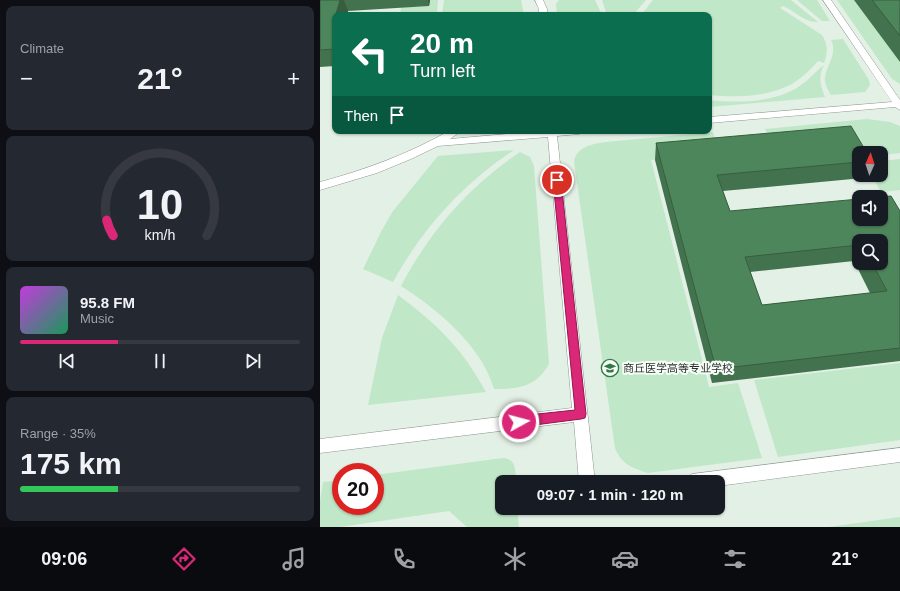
<!DOCTYPE html>
<html lang="en">
<head>
<meta charset="utf-8">
<style>
	body { margin:0; font-family:Arial,"Noto Sans SC",sans-serif; background:#242831; color:#f1f3f6; height:100vh; display:flex; flex-direction:column; font-size:15px; white-space:nowrap }
	* { box-sizing:border-box; margin:0 }
	p { font-size:13px; color:#9ea1a6 }
	.icon { flex:none; width:22px; height:22px; fill:none; stroke:currentColor; stroke-width:2; stroke-linecap:round; stroke-linejoin:round }
	.map { position:relative; flex:1; overflow:hidden }
	.details { display:flex; flex-direction:column; gap:6px; padding:6px; background:#0d0f14; width:320px }
	.details>* { flex:none }
	.guide { position:absolute; left:12px; top:12px; width:380px; height:122px; border-radius:8px; box-shadow:0 1px 3px #0004; background:#0b6e4f; color:#fff; overflow:hidden }
	.needle { width:26px; rotate:3deg }
	.controls { position:absolute; left:532px; top:146px; display:grid; gap:8px }
	.controls a { display:grid; place-items:center; width:36px; height:36px; border-radius:8px; background:#171b24; box-shadow:0 1px 3px #0004; font-size:20px }
	.speed { position:absolute; left:12px; top:463px; display:flex; gap:8px; font-size:20px; font-weight:700; text-align:center }
	.speed>* { display:grid; place-content:center; width:52px; height:52px; border-radius:50%; background:#171b24; box-shadow:0 1px 3px #0004; line-height:1 }
	.speed .limit { border:6px solid #d22; background:#fff; color:#111 }
	.pin { position:absolute; display:grid; place-items:center; width:34px; height:34px; color:#fff; margin:-17px; border:2px solid #fff; border-radius:50%; box-shadow:0 1px 4px #0007 }
	.me { position:absolute; width:44px; margin:-22px; rotate:83deg; stroke-linejoin:round; filter:drop-shadow(0 0 3px #0008) }
	.turn { display:flex; align-items:center; gap:14px; height:84px; padding:0 12px; font-size:18px }
	.turn .icon { width:52px; height:52px; stroke-width:2.5 }
	.turn b { display:block; font-size:28px; line-height:34px }
	.then { display:flex; align-items:center; height:38px; padding:0 12px; background:#0003; gap:8px; font-size:15px }
	.big { font-size:30px; font-weight:800; line-height:1.1 }
	.details .card { flex:1; display:flex; flex-direction:column; justify-content:center; gap:6px; min-width:0; padding:0 14px; border-radius:8px; background:#242831 }
	.details .dial { align-items:center; gap:0 }
	.dial svg { height:104px; overflow:visible; fill:none; stroke:#363941; stroke-width:7; stroke-linecap:round; text-anchor:middle }
	.dial text { fill:#f1f3f6; stroke:none }
	.song { display:flex; align-items:center; gap:12px }
	.cover { width:48px; height:48px; border-radius:6px; background:linear-gradient(135deg,hsl(290 70% 55%),hsl(150 70% 35%)) }
	.played { height:4px; border-radius:2px; background:linear-gradient(90deg,#db2777 35%,#363941 35%) }
	.keys { display:flex; justify-content:space-around; direction:ltr }
	.heat { display:flex; justify-content:space-between; align-items:center; font-size:22px; direction:ltr }
	.charge { height:6px; border-radius:3px; background:linear-gradient(90deg,#34c759 35%,#363941 0) }
	.trip { position:absolute; left:175px; top:475px; width:230px; height:40px; border-radius:8px; background:#171b24; box-shadow:0 1px 3px #0004; font-weight:800; line-height:40px; text-align:center }
	.tab-bar { display:flex; height:64px; justify-content:space-around; align-items:center; background:#090b0e; color:#9ea1a6 }
	.tab-bar .icon { width:28px; height:28px }
	.tab-bar .selected { color:#db2777 }
	.tab-bar b { font-size:18px; color:#f1f3f6 }
	main { display:flex; flex:1; min-height:0 }
	.map>svg:first-child { display:block }
</style>
</head>
<body>
<main>
<section class="details">
<div class="card"><p>Climate</p>
<div class="heat"><a>−</a><b class="big">21°</b><a>+</a></div>
</div>
<div class="card dial"><svg viewBox="0 0 100 80">
<path d="M14 69A42 42 0 1 1 86 69"/>
<path d="M14 69A42 42 0 0 1 9 57" stroke="#db2777"/>
<text x="50" y="56" font-size="32" font-weight="700">10</text>
<text x="50" y="72" font-size="11">km/h</text>
</svg></div>
<div class="card">
<div class="song"><i class="cover"></i><div><b>95.8 FM</b><p>Music</p></div></div>
<div class="played"></div>
<div class="keys"><svg class="icon" aria-label="previous" viewBox="0 0 24 24"><path d="M18 5L8 12l10 7zM5 5v14"/></svg><svg class="icon" aria-label="pause" viewBox="0 0 24 24"><path d="M8 5v14M16 5v14"/></svg><svg class="icon" aria-label="next" viewBox="0 0 24 24"><path d="M6 5l10 7-10 7zM19 5v14"/></svg></div>
</div>
<div class="card"><p>Range · 35%</p><b class="big">175 km</b><div class="charge"></div></div>
</section>
<div class="map">
<svg width="580" height="527" viewBox="0 0 580 527">
	<rect width="100%" height="100%" fill="#f6fdf7"/>
	<path fill="#e3f0e5" fill-rule="evenodd" d="M0,0H580V527H0ZM15,15H389V131H15ZM539,153H561V175H539ZM539,197H561V219H539ZM539,241H561V263H539ZM21,472H55V506H21ZM182,482H398V508H182Z"/>
	<path fill="#c0e7c7" d="M110,0H118L117,13L80,15L81,7L109,6Z
		M124,0H201L204,15H122Z
		M239,0H275L282,15H237L236,4Z
		M282,0H326L313,15H287Z
		M333,0H471L498,22C485,23 475,11 463,6L460,8L502,35C508,44 508,53 504,63L498,61C491,69 484,76 475,82C451,97 416,98 389,95V15H321Z
		M477,0H497L510,21H502Z
		M517,0H580V84L572,79Z
		M523,39L549,80L550,85L545,92L511,95C508,90 504,83 505,77C507,64 518,53 511,40Z
		M504,65C498,76 500,85 505,97L389,107V100C417,103 450,103 475,89C486,83 494,73 504,65Z
		M547,119L570,122L580,126V153L561,155V153L454,148L445,129Z
		M393,132L401,153L331,160L389,387L418,383L442,458L328,473C311,467 302,465 295,448L254,162C256,147 272,144 286,142Z
		M194,150C143,183 102,229 73,282L43,269L62,230L73,211L118,156Z
		M200,152L210,157L214,166L229,364C216,387 199,389 174,389C162,346 117,309 81,286C110,231 149,186 200,152Z
		M580,159V190L561,192L551,175H561V161Z
		M78,295C117,324 142,348 166,392L48,405L62,338Z
		M580,363V440L458,457L434,380Z
		M183,458C197,459 195,470 196,482H182V508H197L199,527H147L129,511L20,527H0V501L3,482L21,480V506H55V475Z
		M580,517V527H509Z"/>
	<g fill="none" stroke-linecap="round" stroke-linejoin="round">
		<defs>
			<path id="service" d="M215,0H223L227,9V15H219V9Z
				M503,0H511L580,100V110L575,107L389,123V117L572,102Z
				M129,131H141L130,139L221,131H264L259,134L237,136L275,482H259L254,422L0,453V439L252,408L228,137L118,146L91,159L57,173L0,190V182C45,170 88,154 129,131Z
				M580,448V462L398,486V482H364L367,477L372,474Z"/>
		</defs>
		<use href="#service" stroke="#909691" stroke-width="1"/>
		<use href="#service" fill="#fff" fill-rule="evenodd"/>
	</g>
	<path fill="#43734e" fill-rule="evenodd" d="M0,0H110L109,6L28,11L27,15H15V66L0,67Z
		M534,0H580V62Z
		M336,143L539,153V175H544L543,178L403,191L410,211H580V361L392,383L335,160ZM539,241L561,263H539ZM534,261L550,293L442,305L430,272Z"/>
	<path fill="#375e40" d="M20,0H24L28,11L27,15H15Z
		M108,0H110L109,6Z
		M15,17V30L13,24Z"/>
	<path fill="#4e865b" stroke="#375e40" fill-rule="evenodd" d="M0,0H20L13,24H15V49L0,50Z
		M552,0H580V36Z
		M531,126L547,153H539V162L397,175L410,211L539,199V219H561V197L571,196L580,211V348L396,369L336,143ZM539,241H561V263H552L567,291L442,305L425,257L539,245Z"/>
	<path fill="#db2777" stroke="#8e194d" d="M237,177L241,180L266,414L265,418L261,419L199,427L196,425L194,422L196,418L199,416L255,410L233,180Z"/>
	<defs>
		<symbol id="university-ring" viewBox="-11 -11 22 22"><circle r="9.5" fill="#f6fdf7" stroke="#317945" stroke-width="1.5"/><path d="M0-5L7-2L0 1L-7-2ZM-4 1L0 2.5L4 1V4Q0 6-4 4Z" fill="#317945"/></symbol>
	</defs>
	<g fill-rule="evenodd">
		<use href="#university-ring" x="280" y="358" width="20" height="20"/>
	</g>
	<g text-anchor="middle" stroke-width="4" stroke-linejoin="round" paint-order="stroke">
		<g font-size="11" fill="#2d302e" stroke="#f6fdf7" text-anchor="start">
			<text x="303" y="372">商丘医学高等专业学校</text>
		</g>
	</g>
</svg>
<div class="controls">
<a><svg class="needle" viewBox="-14 -14 28 28"><path d="M0-13l5 13h-10z" fill="#e53935"/><path d="M0 13l5-13h-10z" fill="#9ea1a6"/></svg></a>
<a><svg class="icon" aria-label="sound" viewBox="0 0 24 24"><path d="M4 9h4l5-4v14l-5-4H4zM17 9q2 3 0 6"/></svg></a>
<a><svg class="icon" aria-label="search" viewBox="0 0 24 24"><circle cx="10" cy="10" r="6"/><path d="M15 15l6 6"/></svg></a>
</div>
<div class="speed"><div class="limit">20</div></div>
<div class="pin" style="left:237px;top:180px;background:#d93025"><svg class="icon" aria-label="arrive" viewBox="0 0 24 24"><path d="M6 21V4h12l-3 4 3 4H6"/></svg></div>
<svg class="me" style="left:199px;top:422px" viewBox="-20 -20 40 40"><circle r="17" fill="#db2777" stroke="#fff" stroke-width="3"/><path d="M0-11L8 9 0 5-8 9z" fill="#fff"/></svg>
<div class="trip">09:07 · 1 min · 120 m</div>
<div class="guide">
<div class="turn"><svg class="icon" aria-label="left" viewBox="0 0 24 24"><path d="M17 20v-9H6M10 6l-5 5 5 5"/></svg><div><b>20 m</b>Turn left</div></div>
<div class="then">Then<svg class="icon" aria-label="arrive" viewBox="0 0 24 24"><path d="M6 21V4h12l-3 4 3 4H6"/></svg></div>
</div>
</div>
</main>
<nav class="tab-bar">
<b>09:06</b>
<svg class="icon selected" aria-label="directions" viewBox="0 0 24 24"><path d="M12 3l9 9-9 9-9-9zM9 14v-3h6M13 9l2 2-2 2"/></svg>
<svg class="icon" aria-label="music" viewBox="0 0 24 24"><path d="M9 18V5l10-2v13"/><circle cx="6" cy="18" r="3"/><circle cx="16" cy="16" r="3"/></svg>
<svg class="icon" aria-label="phone" viewBox="0 0 24 24"><path d="M5 4h4l2 5-3 2q2 4 5 5l2-3 5 2v4C11 20 4 13 5 4z"/></svg>
<svg class="icon" aria-label="climate" viewBox="0 0 24 24"><path d="M12 3v18M4 7l16 10M4 17L20 7"/></svg>
<svg class="icon" aria-label="car" viewBox="0 0 24 24"><path d="M5 17H2v-5l4-1 3-4h7l3 4 3 1v5h-3M9 17h6M6 11h13"/><circle cx="7" cy="17" r="2"/><circle cx="17" cy="17" r="2"/></svg>
<svg class="icon" aria-label="filters" viewBox="0 0 24 24"><path d="M4 7h16M4 17h16"/><circle cx="9" cy="7" r="2"/><circle cx="15" cy="17" r="2"/></svg>
<b>21°</b>
</nav>
</body>
</html>
